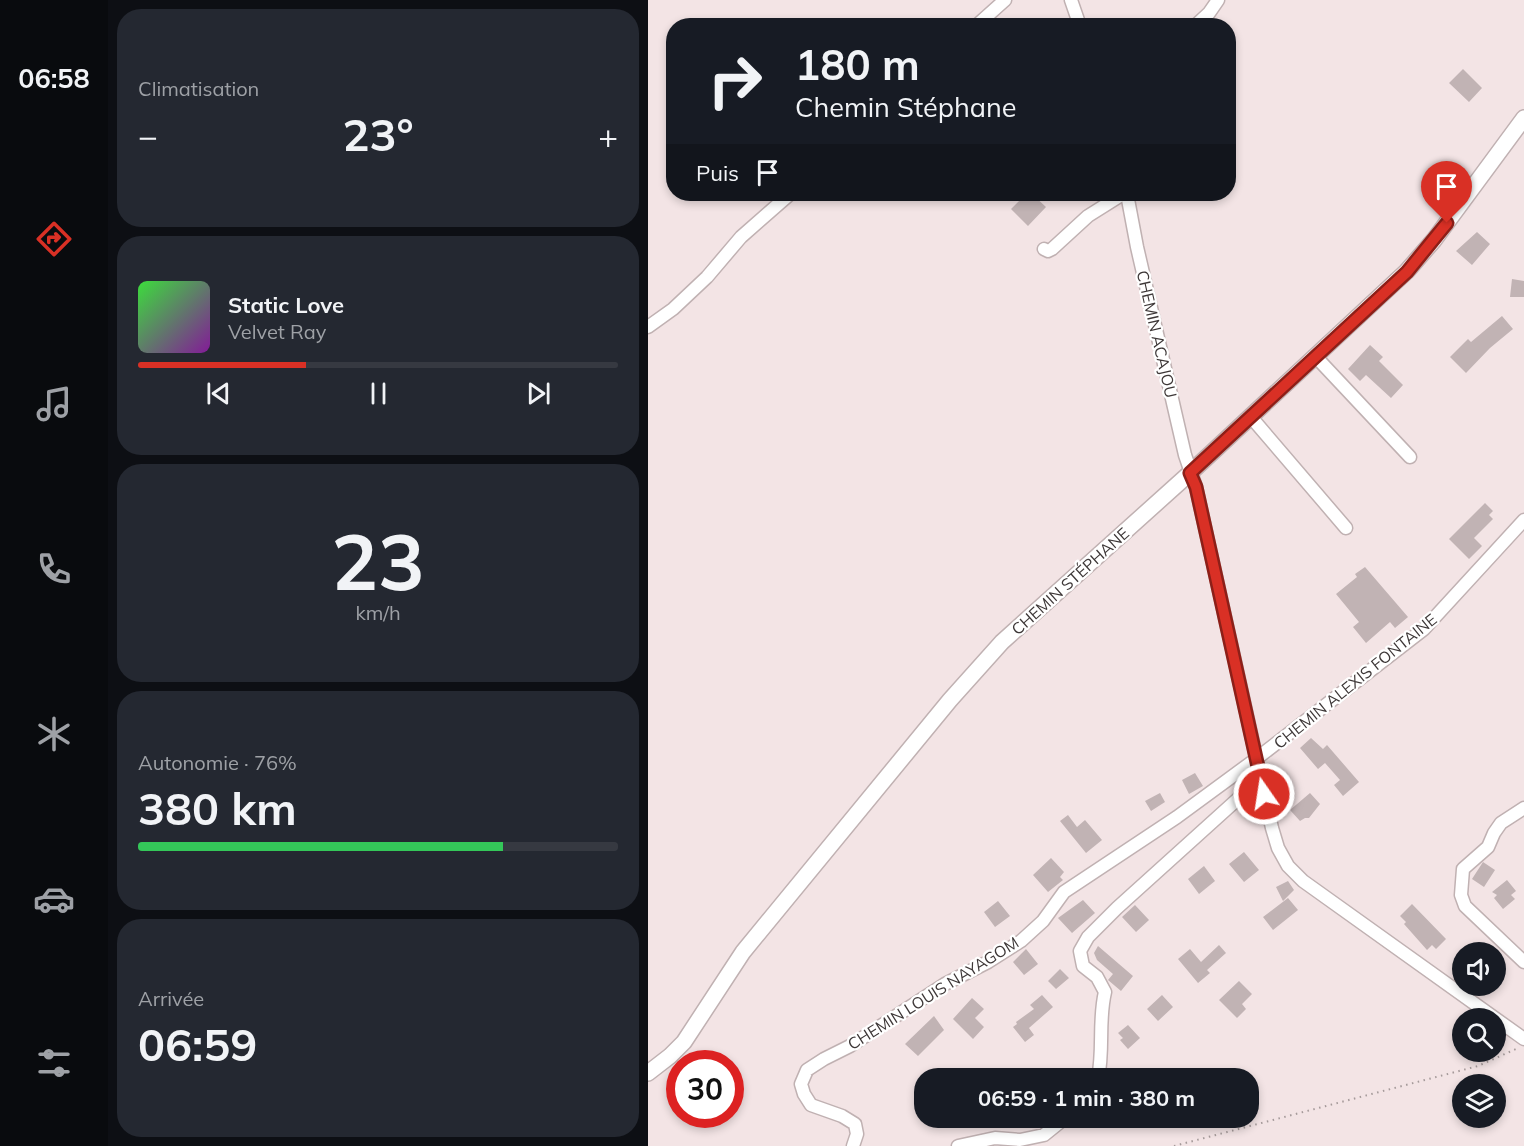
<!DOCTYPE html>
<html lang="fr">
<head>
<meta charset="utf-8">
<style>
	body { margin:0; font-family:Mulish,sans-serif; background:#242831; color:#f1f3f6; height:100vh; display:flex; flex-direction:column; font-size:22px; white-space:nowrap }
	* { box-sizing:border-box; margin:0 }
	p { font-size:20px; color:#9ea1a6 }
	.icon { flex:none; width:33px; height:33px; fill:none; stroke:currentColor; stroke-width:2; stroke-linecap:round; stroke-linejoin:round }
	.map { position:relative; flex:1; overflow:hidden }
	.panel { display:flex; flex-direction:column; gap:9px; padding:9px; background:#0d0f14; width:540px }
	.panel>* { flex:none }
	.hud { position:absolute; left:18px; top:18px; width:570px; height:183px; border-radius:24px; box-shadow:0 3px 9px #0003; background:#171b24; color:#f1f3f6; overflow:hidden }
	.buttons { position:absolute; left:804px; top:942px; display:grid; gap:12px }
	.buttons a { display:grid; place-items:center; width:54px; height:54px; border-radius:50%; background:#171b24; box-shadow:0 3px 9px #0003; font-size:30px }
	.speed { position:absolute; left:18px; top:1050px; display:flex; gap:12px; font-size:30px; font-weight:700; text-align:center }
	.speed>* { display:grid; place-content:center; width:78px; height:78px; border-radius:50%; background:#171b24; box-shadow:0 3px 9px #0003; line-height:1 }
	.speed .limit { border:9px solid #d22; background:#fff; color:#111 }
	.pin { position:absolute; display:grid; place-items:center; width:51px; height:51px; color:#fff; margin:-62px -26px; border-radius:50% 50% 50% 0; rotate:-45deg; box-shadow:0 0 6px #0007 }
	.pin .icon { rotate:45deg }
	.me { position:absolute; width:66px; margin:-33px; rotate:347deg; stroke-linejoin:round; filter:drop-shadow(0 0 4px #0008) }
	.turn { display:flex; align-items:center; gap:21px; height:126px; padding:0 30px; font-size:27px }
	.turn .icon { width:78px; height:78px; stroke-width:2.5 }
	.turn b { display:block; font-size:42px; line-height:51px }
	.then { display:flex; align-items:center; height:57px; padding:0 30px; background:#0003; gap:12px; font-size:22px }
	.big { font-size:45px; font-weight:700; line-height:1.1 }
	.panel .card { flex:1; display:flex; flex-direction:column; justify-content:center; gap:9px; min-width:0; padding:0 21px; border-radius:24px; background:#242831 }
	.panel .dial { align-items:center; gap:0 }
	.dial b { font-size:78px; line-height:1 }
	.song { display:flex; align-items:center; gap:18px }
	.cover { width:72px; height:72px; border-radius:9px; background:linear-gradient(135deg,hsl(120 70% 55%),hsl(290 70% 35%)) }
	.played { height:6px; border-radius:3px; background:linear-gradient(90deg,#d93025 35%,#363941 35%) }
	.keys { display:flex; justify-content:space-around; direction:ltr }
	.heat { display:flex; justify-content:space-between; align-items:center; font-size:33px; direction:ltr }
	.charge { height:9px; border-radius:4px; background:linear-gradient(90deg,#34c759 76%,#363941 0) }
	.trip { position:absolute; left:266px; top:1068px; width:345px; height:60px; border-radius:24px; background:#171b24; box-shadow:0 3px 9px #0003; font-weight:700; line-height:60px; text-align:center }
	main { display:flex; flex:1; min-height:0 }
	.dock { display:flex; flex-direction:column; width:108px; justify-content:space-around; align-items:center; background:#090b0e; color:#9ea1a6 }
	.dock .icon { width:42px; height:42px }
	.dock .on { color:#d93025 }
	.dock b { font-size:27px; color:#f1f3f6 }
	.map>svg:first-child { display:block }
</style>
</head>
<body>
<main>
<nav class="dock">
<b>06:58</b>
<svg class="icon on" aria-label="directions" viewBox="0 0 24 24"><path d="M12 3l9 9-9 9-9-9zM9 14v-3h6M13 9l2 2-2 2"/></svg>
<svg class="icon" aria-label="music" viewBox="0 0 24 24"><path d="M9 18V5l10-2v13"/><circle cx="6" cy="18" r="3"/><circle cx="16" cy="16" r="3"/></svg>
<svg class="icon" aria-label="phone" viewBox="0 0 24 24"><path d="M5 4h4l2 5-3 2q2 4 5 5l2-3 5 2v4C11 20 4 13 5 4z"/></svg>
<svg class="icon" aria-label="climate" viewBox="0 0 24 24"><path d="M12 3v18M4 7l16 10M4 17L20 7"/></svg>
<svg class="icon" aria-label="car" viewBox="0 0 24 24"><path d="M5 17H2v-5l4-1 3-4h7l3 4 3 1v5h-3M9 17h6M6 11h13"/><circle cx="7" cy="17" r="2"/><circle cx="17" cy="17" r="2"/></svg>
<svg class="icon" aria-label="filters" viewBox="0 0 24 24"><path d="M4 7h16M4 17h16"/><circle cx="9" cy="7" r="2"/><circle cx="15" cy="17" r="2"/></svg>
</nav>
<section class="panel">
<div class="card"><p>Climatisation</p>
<div class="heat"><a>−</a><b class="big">23°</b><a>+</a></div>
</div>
<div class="card">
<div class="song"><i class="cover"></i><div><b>Static Love</b><p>Velvet Ray</p></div></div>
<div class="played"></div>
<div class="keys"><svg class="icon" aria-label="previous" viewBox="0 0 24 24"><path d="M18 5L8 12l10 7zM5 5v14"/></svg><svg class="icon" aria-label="pause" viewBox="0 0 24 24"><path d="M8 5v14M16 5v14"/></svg><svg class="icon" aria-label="next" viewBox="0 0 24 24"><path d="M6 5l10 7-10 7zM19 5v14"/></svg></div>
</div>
<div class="card dial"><b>23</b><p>km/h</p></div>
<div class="card"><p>Autonomie · 76%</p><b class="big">380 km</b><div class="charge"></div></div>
<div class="card"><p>Arrivée</p><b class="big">06:59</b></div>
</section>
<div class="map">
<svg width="876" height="1146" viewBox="0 0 876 1146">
	<rect width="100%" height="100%" fill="#f3e4e5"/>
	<path fill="#c1b3b4" d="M815,69L834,88L821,102L801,83Z
		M378,194H384L398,207L380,226L363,209Z
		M829,232L842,244L824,265L808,251Z
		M864,279L876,281V297H862Z
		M854,316L865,329L842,348L818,373L802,357L820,339L823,342Z
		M722,345L735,357L731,361L755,385L743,398L718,375L712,381L700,369Z
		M837,503L845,511L841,515L845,519L826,538L834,546L821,559L801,539Z
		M717,567L760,617L747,628L742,622L718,643L705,627L711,622L688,594L709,577L707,574Z
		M663,738L675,749L679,745L711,782L695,796L686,785L692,780L677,763L670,769L652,748Z
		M547,773L555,786L541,794L534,780Z
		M512,793L517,802L503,811L497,801Z
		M662,793L672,804L661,818H657L652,821L642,810Z
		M420,815L429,827L437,820L454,840L438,853L412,821Z
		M596,852L611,870L596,882L581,864Z
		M403,858L416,872L412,877L415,880L400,892L385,875Z
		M835,862L847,870L836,887L824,879Z
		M556,866L567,881L551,894L540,879Z
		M859,880L868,891L863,895L867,899L855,909L846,898L849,895L844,892Z
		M640,881L646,890L635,901L628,887Z
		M640,898L650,910L625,930L615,917Z
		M435,900L447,913L424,933L410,918Z
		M350,901L362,916L347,927L336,912Z
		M764,904L798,939L788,949L784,945L779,950L756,924L758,922L752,916Z
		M487,905L501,920L488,932L474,917Z
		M571,945L578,953L559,970L562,973L550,983L530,959L542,949L553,962Z
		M450,946L485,976L473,991L460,980L465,974L449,960L446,953Z
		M378,949L390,964L376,975L365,962Z
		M412,969L421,978L408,989L400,981Z
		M591,981L604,994L594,1004L598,1009L589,1018L571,1000Z
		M394,995L405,1007L381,1028L386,1035L377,1042L365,1027L369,1024L368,1022L386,1009L382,1005Z
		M514,995L525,1007L510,1021L499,1009Z
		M324,998L336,1009L327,1018L336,1027L325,1039L305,1019Z
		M286,1016L296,1030L270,1056L257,1044Z
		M480,1025L492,1038L480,1049L472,1040L475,1038L470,1033Z"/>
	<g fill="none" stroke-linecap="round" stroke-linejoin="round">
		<defs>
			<path id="minor" d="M423,0L432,26
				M328,26L357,0
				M547,26L561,13L570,0
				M479,194L489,247L537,455L548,487L624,828L630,848L640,866L655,881L876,1039
				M396,249L400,251L404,249L440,216L475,194
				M0,327L25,309L59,277L93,237L142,194
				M668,357L762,457
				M603,417L698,528
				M876,808L853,823L846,833L840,847L815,869L813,895L817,906L876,962
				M450,1078C456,1050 450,1021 457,992L449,977L435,966L432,951L440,937L469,908L613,778
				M205,1146L209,1134L207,1124L194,1116L163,1105L156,1094L153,1084L159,1070L176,1059L202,1046L297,984L340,962L373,941L395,921L416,892L529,817L608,759L776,629L876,520
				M310,1146L347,1138L372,1140L396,1135L417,1118"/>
			<path id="major" d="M0,1073L22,1056L36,1042L95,952L302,700L354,642L542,473L759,271L786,240L876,118"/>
		</defs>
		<use href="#minor" stroke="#c0b1b2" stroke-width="15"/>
		<use href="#major" stroke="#c0b1b2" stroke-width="18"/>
		<path stroke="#a59a9a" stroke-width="2" stroke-dasharray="1.5 4.5" stroke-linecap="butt" d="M526,1146L830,1066L868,1049"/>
		<use href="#minor" stroke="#fff" stroke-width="12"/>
		<use href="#major" stroke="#fff" stroke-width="15"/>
	</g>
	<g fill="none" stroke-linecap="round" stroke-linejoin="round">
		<defs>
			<path id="route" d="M616,794L548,487L542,473L759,272L799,223"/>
		</defs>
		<use href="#route" stroke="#8d1f18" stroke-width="15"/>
		<use href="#route" stroke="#d93025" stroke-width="10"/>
	</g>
	<g text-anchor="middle" stroke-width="4.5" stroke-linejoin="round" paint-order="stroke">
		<g font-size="16" fill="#3d3737" stroke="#fff">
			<text transform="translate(509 334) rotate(77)" y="6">CHEMIN ACAJOU</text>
			<text transform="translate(422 581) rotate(-42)" y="6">CHEMIN STÉPHANE</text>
			<text transform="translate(707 681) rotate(-39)" y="6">CHEMIN ALEXIS FONTAINE</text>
			<text transform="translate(285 993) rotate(-32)" y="6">CHEMIN LOUIS NAYAGOM</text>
		</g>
	</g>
</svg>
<div class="buttons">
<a><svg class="icon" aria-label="sound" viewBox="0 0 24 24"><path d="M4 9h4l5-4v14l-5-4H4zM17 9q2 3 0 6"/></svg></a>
<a><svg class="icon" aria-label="search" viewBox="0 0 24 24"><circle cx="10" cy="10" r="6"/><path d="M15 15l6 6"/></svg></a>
<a><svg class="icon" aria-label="layers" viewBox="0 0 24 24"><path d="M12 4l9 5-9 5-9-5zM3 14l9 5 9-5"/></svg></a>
</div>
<div class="speed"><div class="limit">30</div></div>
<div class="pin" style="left:799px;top:223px;background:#d93025"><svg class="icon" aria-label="arrive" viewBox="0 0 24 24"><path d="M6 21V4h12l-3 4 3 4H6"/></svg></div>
<svg class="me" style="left:616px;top:794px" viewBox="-20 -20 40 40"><circle r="17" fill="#d93025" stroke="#fff" stroke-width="3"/><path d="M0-11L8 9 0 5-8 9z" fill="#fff"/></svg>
<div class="trip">06:59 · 1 min · 380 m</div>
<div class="hud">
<div class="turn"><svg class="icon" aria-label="right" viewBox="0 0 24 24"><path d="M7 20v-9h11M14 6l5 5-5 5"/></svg><div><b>180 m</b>Chemin Stéphane</div></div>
<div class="then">Puis<svg class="icon" aria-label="arrive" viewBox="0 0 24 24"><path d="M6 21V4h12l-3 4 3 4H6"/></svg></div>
</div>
</div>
</main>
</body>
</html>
